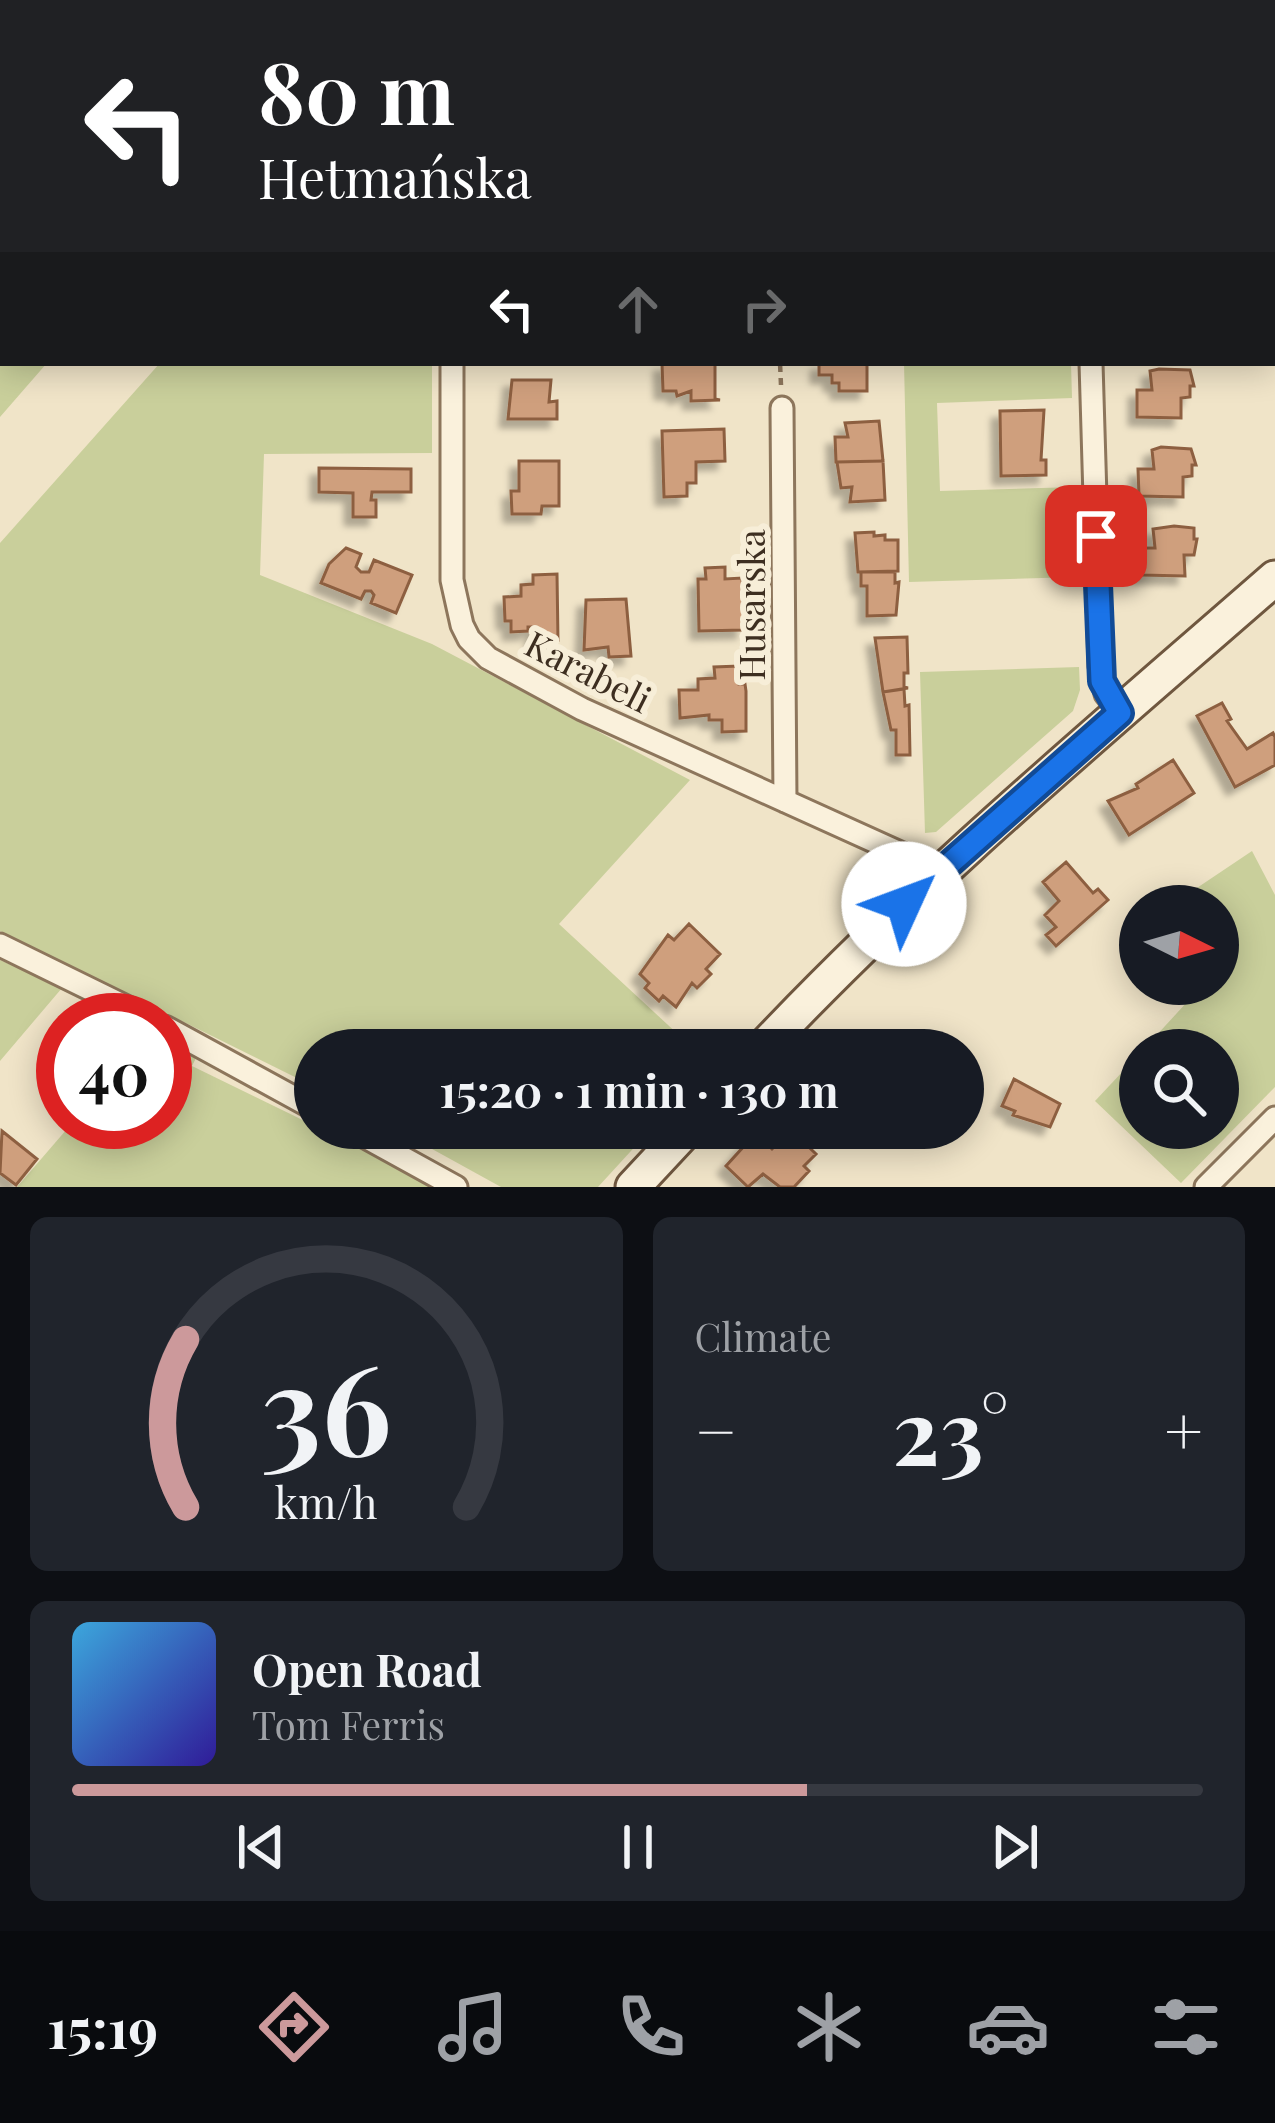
<!DOCTYPE html>
<html lang="en">
<head>
<meta charset="utf-8">
<style>
	body { margin:0; font-family:"Playfair Display",serif; background:#20242c; color:#f1f3f6; height:100vh; display:flex; flex-direction:column; font-size:45px; white-space:nowrap }
	* { box-sizing:border-box; margin:0 }
	p { font-size:39px; color:#9ea1a6 }
	.icon { flex:none; width:66px; height:66px; fill:none; stroke:currentColor; stroke-width:2; stroke-linecap:round; stroke-linejoin:round }
	.map { position:relative; height:1187px; overflow:hidden }
	.panel { display:flex; flex-direction:column; gap:30px; padding:30px; background:#0d0f14; flex:1 }
	.panel>* { flex:none }
	.top-card { position:absolute; left:0px; top:0px; width:1275px; height:366px; box-shadow:0 6px 30px #0003; background:#202124; color:#fff; overflow:hidden }
	.needle { width:78px; rotate:95deg }
	.fabs { position:absolute; left:1119px; top:885px; display:grid; gap:24px }
	.fabs a { display:grid; place-items:center; width:120px; height:120px; border-radius:50%; background:#171b24; box-shadow:0 6px 30px #0003; font-size:60px }
	.speed { position:absolute; left:36px; top:993px; display:flex; gap:24px; font-size:60px; font-weight:700; text-align:center }
	.speed>* { display:grid; place-content:center; width:156px; height:156px; border-radius:50%; background:#171b24; box-shadow:0 6px 30px #0003; line-height:1 }
	.speed .limit { border:18px solid #d22; background:#fff; color:#111 }
	.pin { position:absolute; display:grid; place-items:center; width:102px; height:102px; color:#fff; margin:-51px; border-radius:24px; box-shadow:0 6px 18px #0006 }
	.me { position:absolute; width:132px; margin:-66px; rotate:47deg; stroke-linejoin:round; filter:drop-shadow(0 0 9px #0008) }
	.turn { display:flex; align-items:center; gap:42px; height:252px; padding:0 60px; font-size:54px }
	.turn .icon { width:156px; height:156px; stroke-width:2.5 }
	.turn b { display:block; font-size:84px; line-height:102px }
	.lanes { display:flex; align-items:center; height:114px; padding:0 60px; background:#0003; justify-content:center; gap:60px; direction:ltr }
	.lanes .off { opacity:.35 }
	.big { font-size:90px; font-weight:700; line-height:1.1 }
	.panel .widget { flex:1; display:flex; flex-direction:column; justify-content:center; gap:18px; min-width:0; padding:0 42px; border-radius:18px; background:#20242c }
	.panel .dial { align-items:center; gap:0 }
	.dial svg { height:312px; overflow:visible; fill:none; stroke:#363941; stroke-width:7; stroke-linecap:round; text-anchor:middle }
	.dial text { fill:#f1f3f6; stroke:none }
	.song { display:flex; align-items:center; gap:36px }
	.cover { width:144px; height:144px; border-radius:18px; background:linear-gradient(135deg,hsl(200 70% 55%),hsl(250 70% 35%)) }
	.played { height:12px; border-radius:6px; background:linear-gradient(90deg,#cc999b 65%,#363941 65%) }
	.keys { display:flex; justify-content:space-around; direction:ltr }
	.heat { display:flex; justify-content:space-between; align-items:center; font-size:66px; direction:ltr }
	.panel .tiles { flex:1; display:grid; gap:30px; grid-template-columns:1fr 1fr }
	.widget:last-child { grid-column:span 2 }
	.trip { position:absolute; left:294px; top:1029px; width:690px; height:120px; border-radius:60px; background:#171b24; box-shadow:0 6px 30px #0003; font-weight:700; line-height:120px; text-align:center }
	.tab-bar { display:flex; height:192px; justify-content:space-around; align-items:center; background:#090b0e; color:#9ea1a6 }
	.tab-bar .icon { width:84px; height:84px }
	.tab-bar .selected { color:#cc999b }
	.tab-bar b { font-size:54px; color:#f1f3f6 }
	.map>svg:first-child { display:block }
</style>
</head>
<body>
<div class="map">
<svg width="1275" height="1187" viewBox="0 0 1275 1187">
	<defs>
		<filter id="shadow"><feDropShadow dx="-8" dy="8" stdDeviation="3" flood-color="#0004"/></filter>
	</defs>
	<rect width="100%" height="100%" fill="#f0e4c8"/>
	<path fill="#c9cf9b" d="M0,0H267L3,3V363H47L0,417Z
		M160,363L432,365V453L264,454L260,575L432,644L690,780L559,924L695,1050H315V1087L0,931V543Z
		M904,363H1071L1072,398L937,403L940,491L1075,487L1077,577L909,582Z
		M1079,667L1080,690L1073,711L936,832L925,833L920,672Z
		M1252,851L1275,895V1087L1181,1183L1095,1101L1140,1053V1128H1218V1050H1143L1199,989L1197,984H1218V906H1170Z
		M0,960L62,988L0,1061Z
		M165,1041L197,1056L192,1066L440,1187H17L73,1122H165Z
		M394,1128H652L598,1187H501Z"/>
	<path fill="#cf9f7d" stroke="#8d5f41" stroke-width="3" filter="url(#shadow)" d="M715,363V399L720,400L691,401V391L677,396L676,391H663L662,364Z
		M819,363H867V391H839V383H832V375H819Z
		M1159,369L1190,370L1194,386H1190V397L1181,398V418L1137,417V390H1152L1150,371Z
		M512,380H551L549,402L557,401V419H508Z
		M1044,410L1041,460H1046V475L1001,476L1000,411Z
		M879,421L883,461L836,462L835,437H848L845,423Z
		M724,429L725,461L696,462V483H687V496L664,497L662,431Z
		M1161,447L1191,449L1196,465H1192V476L1183,477V497L1139,496L1138,469H1154L1152,450Z
		M519,461H559V506H542L541,514H512L511,491H519Z
		M883,461L885,500L850,502L852,487L841,488L837,462Z
		M319,468L411,469V492H372L371,500H376V517H353V493L319,492Z
		M1174,526L1194,528V539H1197L1194,555H1184L1185,576L1141,575L1140,548H1155L1153,529Z
		M874,532V536L885,535V540H898V571L858,572L855,533Z
		M346,548L361,554L356,567L361,572H369L374,560L412,575L396,613L371,603L374,595L371,591H365L361,599L321,583L329,564Z
		M725,567V579L742,578L744,630L699,631L698,579H706L705,568Z
		M861,572H895V583L899,582L896,615L867,616V586H861Z
		M557,574L558,640L534,641V627H528V631L511,632V621H505L504,597L521,596V585L533,584V575Z
		M626,599L631,656L609,657L608,647L584,650L586,600Z
		M907,637L908,673H904V687L908,688L883,692L875,638Z
		M739,666V684H745L746,691V731L722,732V720H709V715L680,718L679,690H698V679L715,678L714,667Z
		M904,689L905,706L909,705L910,755H896V730H891L883,692Z
		M1222,703L1231,719L1227,721L1247,749L1273,733L1275,737V765L1235,787L1197,716Z
		M1173,760L1194,793L1129,835L1108,801L1138,788L1136,784Z
		M1066,862L1093,893L1098,889L1108,900L1056,946L1046,935L1056,927L1045,915L1059,901L1043,882Z
		M689,924L720,954L706,969L711,974L697,988L692,983L676,1007L663,996L659,1001L645,988L649,983L640,974L668,935L674,940Z
		M1014,1079L1060,1104L1050,1127L1013,1115L1015,1111L1002,1106Z
		M783,1128H789L816,1154L804,1166L809,1171L794,1187H780L763,1174L748,1187L726,1166L756,1133L772,1149L777,1144L772,1140Z
		M2,1131L37,1159L16,1185L0,1173Z"/>
	<g fill="none" stroke-linecap="round" stroke-linejoin="round">
		<defs>
			<path id="street" d="M769,0V3
				M1081,0V3
				M453,3V0
				M452,363V580L462,625L469,639L488,658L582,709L920,862L934,877
				M1091,363L1100,666L1106,694L1121,713
				M782,408L785,801
				M0,945L153,1020
				M165,1027L315,1109
				M349,1128L456,1187
				M1206,1187L1275,1118"/>
			<path id="secondary" d="M761,1050C921,880 1100,731 1275,578
				M633,1187L688,1128"/>
		</defs>
		<use href="#street" stroke="#8d765c" stroke-width="27"/>
		<use href="#secondary" stroke="#6f573f" stroke-width="39"/>
		<path stroke="#8d765c" stroke-width="4.5" stroke-dasharray="9 6" stroke-linecap="butt" d="M780,363L781,385"/>
		<use href="#street" stroke="#faf1dc" stroke-width="21"/>
		<use href="#secondary" stroke="#faf1dc" stroke-width="33"/>
	</g>
	<g fill="none" stroke-linecap="round" stroke-linejoin="round">
		<defs>
			<path id="route" d="M904,904L1120,713L1102,681L1096,536"/>
		</defs>
		<use href="#route" stroke="#114b97" stroke-width="30"/>
		<use href="#route" stroke="#1a73e8" stroke-width="21"/>
	</g>
	<g text-anchor="middle" stroke-width="12" stroke-linejoin="round" paint-order="stroke">
		<g font-size="36" fill="#3d2e20" stroke="#f7eed8">
			<text transform="translate(752 605) rotate(-90)" y="13">Husarska</text>
			<text transform="translate(588 672) rotate(27)" y="13">Karabeli</text>
		</g>
	</g>
</svg>
<div class="fabs">
<a><svg class="needle" viewBox="-14 -14 28 28"><path d="M0-13l5 13h-10z" fill="#e53935"/><path d="M0 13l5-13h-10z" fill="#9ea1a6"/></svg></a>
<a><svg class="icon" aria-label="search" viewBox="0 0 24 24"><circle cx="10" cy="10" r="6"/><path d="M15 15l6 6"/></svg></a>
</div>
<div class="speed"><div class="limit">40</div></div>
<div class="pin" style="left:1096px;top:536px;background:#d93025"><svg class="icon" aria-label="arrive" viewBox="0 0 24 24"><path d="M6 21V4h12l-3 4 3 4H6"/></svg></div>
<svg class="me" style="left:904px;top:904px" viewBox="-20 -20 40 40"><circle r="19" fill="#fff"/><path d="M0-13L10 11 0 6-10 11z" fill="#1a73e8"/></svg>
<div class="trip">15:20 · 1 min · 130 m</div>
<div class="top-card">
<div class="turn"><svg class="icon" aria-label="left" viewBox="0 0 24 24"><path d="M17 20v-9H6M10 6l-5 5 5 5"/></svg><div><b>80 m</b>Hetmańska</div></div>
<div class="lanes"><svg class="icon" aria-label="left" viewBox="0 0 24 24"><path d="M17 20v-9H6M10 6l-5 5 5 5"/></svg><svg class="icon off" aria-label="ahead" viewBox="0 0 24 24"><path d="M12 20V5M6 11l6-6 6 6"/></svg><svg class="icon off" aria-label="right" viewBox="0 0 24 24"><path d="M7 20v-9h11M14 6l5 5-5 5"/></svg></div>
</div>
</div>
<section class="panel">
<div class="tiles">
<div class="widget dial"><svg viewBox="0 0 100 80">
<path d="M14 69A42 42 0 1 1 86 69"/>
<path d="M14 69A42 42 0 0 1 14 26" stroke="#cc999b"/>
<text x="50" y="56" font-size="32" font-weight="700">36</text>
<text x="50" y="72" font-size="11">km/h</text>
</svg></div>
<div class="widget"><p>Climate</p>
<div class="heat"><a>−</a><b class="big">23°</b><a>+</a></div>
</div>
<div class="widget">
<div class="song"><i class="cover"></i><div><b>Open Road</b><p>Tom Ferris</p></div></div>
<div class="played"></div>
<div class="keys"><svg class="icon" aria-label="previous" viewBox="0 0 24 24"><path d="M18 5L8 12l10 7zM5 5v14"/></svg><svg class="icon" aria-label="pause" viewBox="0 0 24 24"><path d="M8 5v14M16 5v14"/></svg><svg class="icon" aria-label="next" viewBox="0 0 24 24"><path d="M6 5l10 7-10 7zM19 5v14"/></svg></div>
</div>
</div>
</section>
<nav class="tab-bar">
<b>15:19</b>
<svg class="icon selected" aria-label="directions" viewBox="0 0 24 24"><path d="M12 3l9 9-9 9-9-9zM9 14v-3h6M13 9l2 2-2 2"/></svg>
<svg class="icon" aria-label="music" viewBox="0 0 24 24"><path d="M9 18V5l10-2v13"/><circle cx="6" cy="18" r="3"/><circle cx="16" cy="16" r="3"/></svg>
<svg class="icon" aria-label="phone" viewBox="0 0 24 24"><path d="M5 4h4l2 5-3 2q2 4 5 5l2-3 5 2v4C11 20 4 13 5 4z"/></svg>
<svg class="icon" aria-label="climate" viewBox="0 0 24 24"><path d="M12 3v18M4 7l16 10M4 17L20 7"/></svg>
<svg class="icon" aria-label="car" viewBox="0 0 24 24"><path d="M5 17H2v-5l4-1 3-4h7l3 4 3 1v5h-3M9 17h6M6 11h13"/><circle cx="7" cy="17" r="2"/><circle cx="17" cy="17" r="2"/></svg>
<svg class="icon" aria-label="filters" viewBox="0 0 24 24"><path d="M4 7h16M4 17h16"/><circle cx="9" cy="7" r="2"/><circle cx="15" cy="17" r="2"/></svg>
</nav>
</body>
</html>
